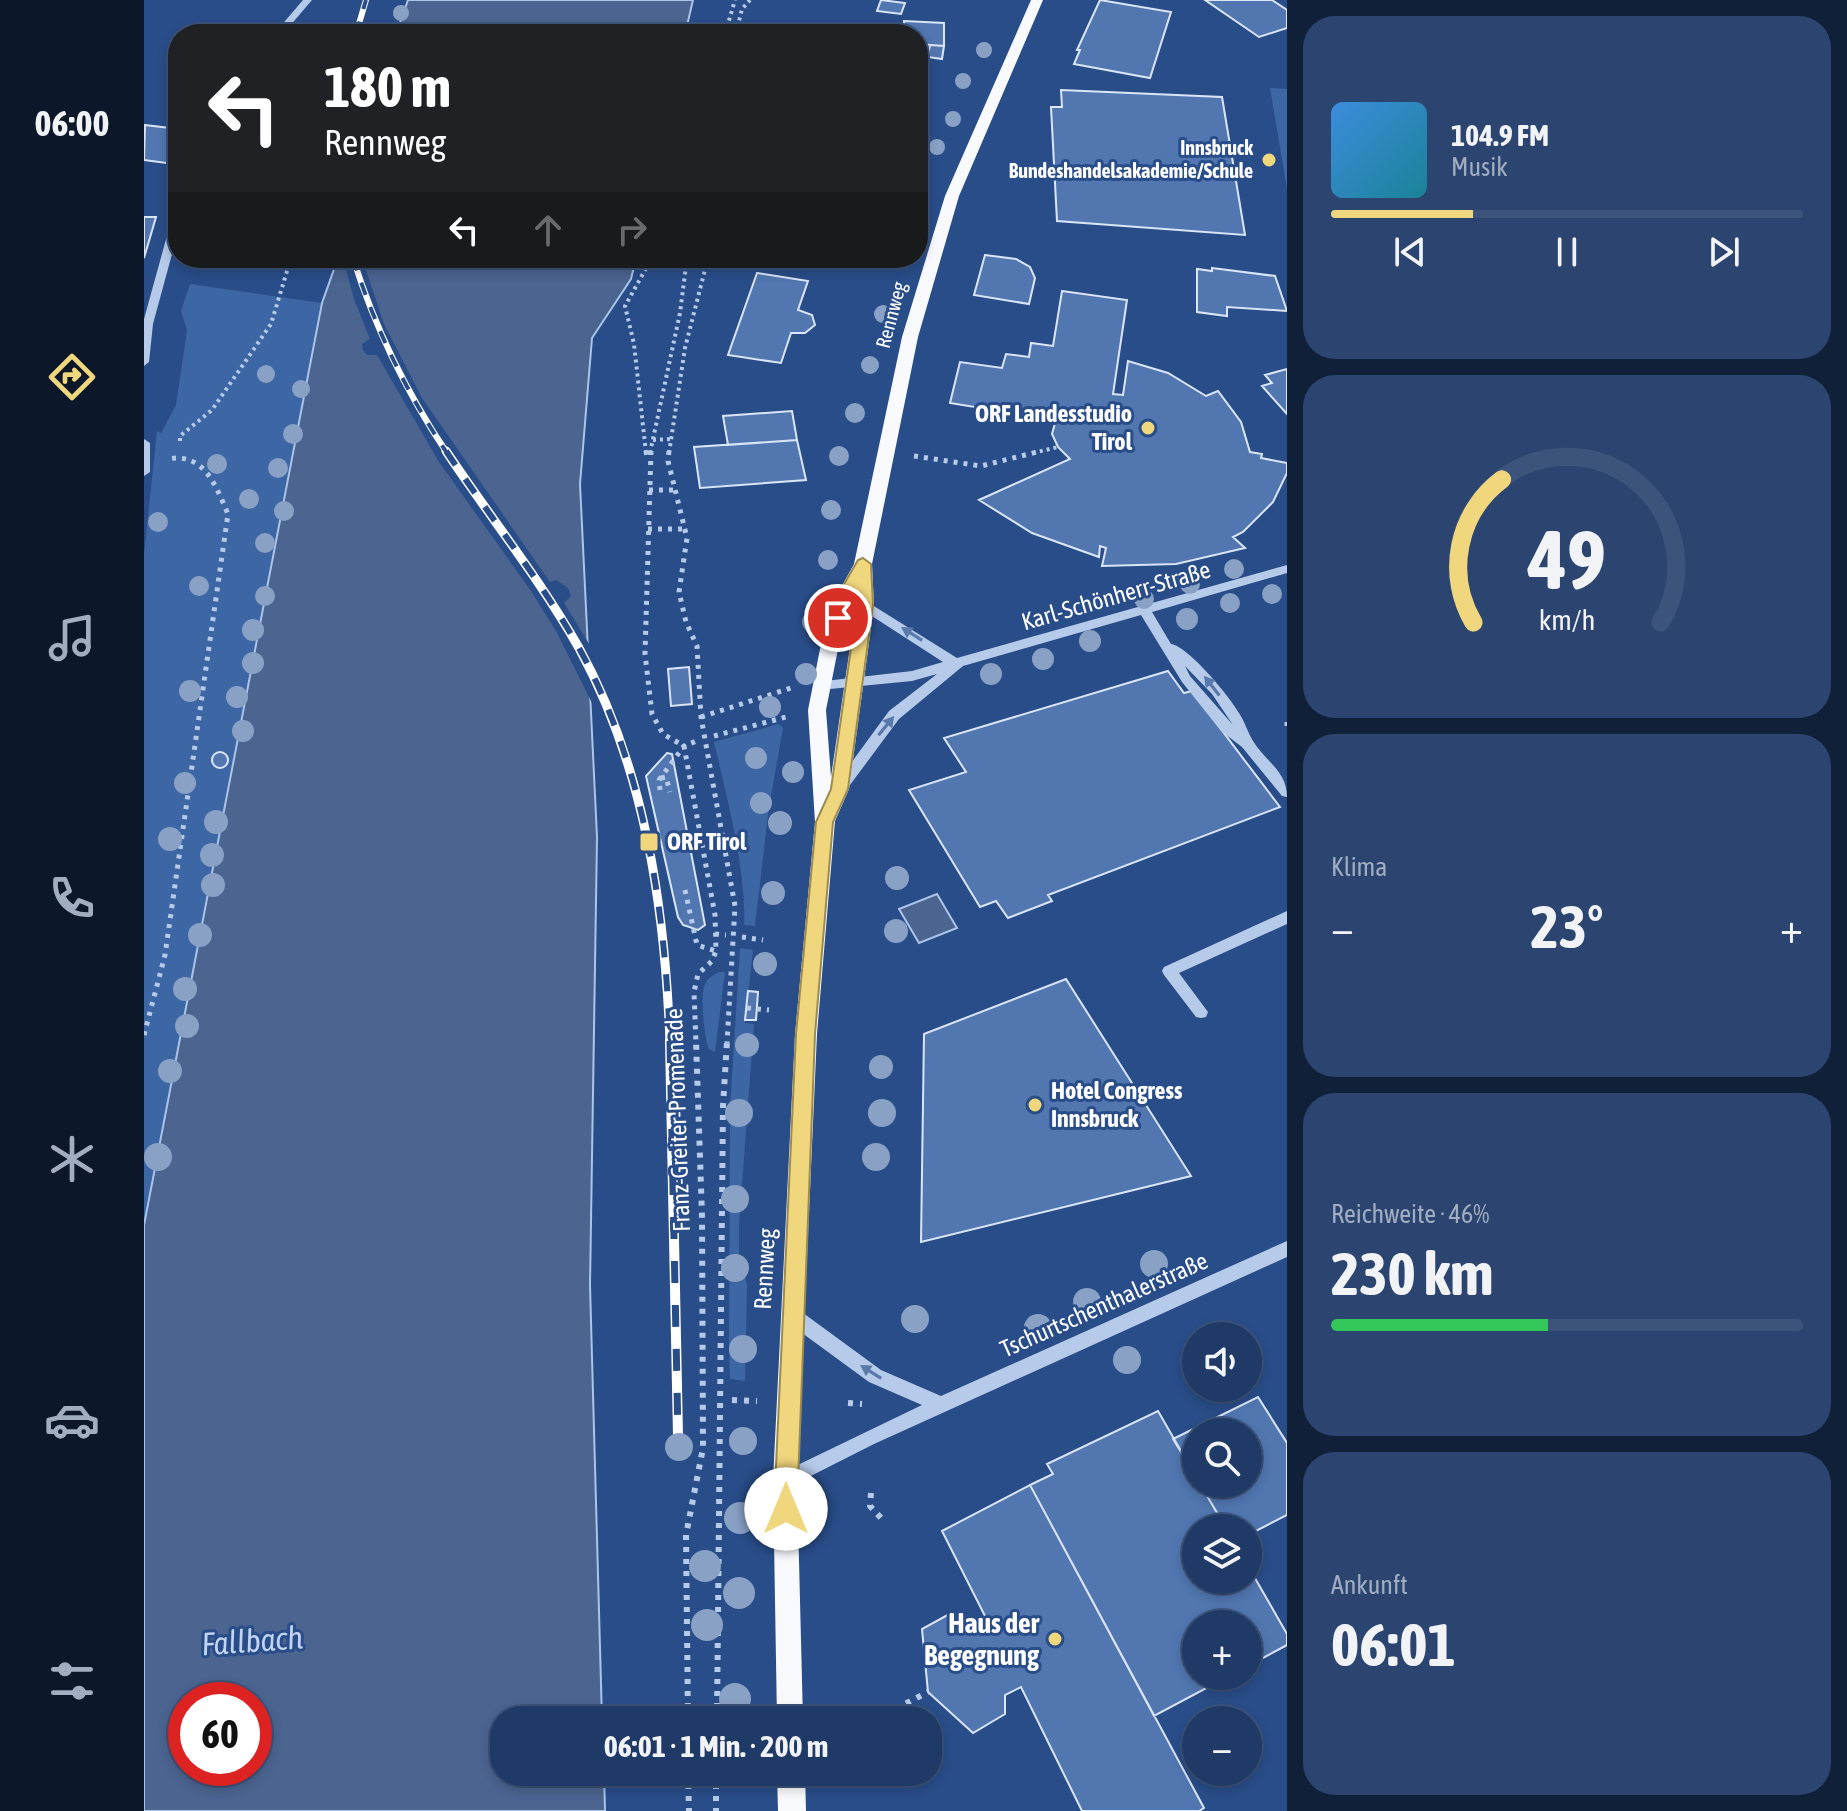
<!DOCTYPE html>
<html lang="de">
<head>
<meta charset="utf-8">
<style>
	body { margin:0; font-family:"Asap Condensed",sans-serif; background:#2c4570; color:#f1f3f6; height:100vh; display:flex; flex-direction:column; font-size:30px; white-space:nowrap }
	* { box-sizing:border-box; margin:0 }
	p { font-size:26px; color:#a1adc0 }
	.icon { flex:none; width:44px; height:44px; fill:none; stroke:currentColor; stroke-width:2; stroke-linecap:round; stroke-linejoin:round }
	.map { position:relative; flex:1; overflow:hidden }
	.sheet { display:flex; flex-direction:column; gap:16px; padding:16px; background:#112039; width:560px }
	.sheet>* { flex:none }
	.guide { position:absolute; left:24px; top:24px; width:760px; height:244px; border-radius:32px; box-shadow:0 4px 12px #0003,0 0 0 2px #3c547b; background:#202124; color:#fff; overflow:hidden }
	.tools { position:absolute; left:1038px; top:1322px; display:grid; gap:16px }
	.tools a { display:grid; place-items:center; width:80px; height:80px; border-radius:50%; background:#1f3a67; box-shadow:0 4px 12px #0003,0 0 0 2px #3c547b; font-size:40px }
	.speed { position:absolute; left:24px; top:1682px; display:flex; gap:16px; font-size:40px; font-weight:700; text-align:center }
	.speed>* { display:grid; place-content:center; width:104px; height:104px; border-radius:50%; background:#1f3a67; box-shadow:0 4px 12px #0003,0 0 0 2px #3c547b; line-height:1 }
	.speed .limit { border:12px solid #d22; background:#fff; color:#111 }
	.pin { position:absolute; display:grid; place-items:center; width:68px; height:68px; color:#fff; margin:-34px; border:4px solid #fff; border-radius:50%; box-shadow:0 2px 8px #0007 }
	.me { position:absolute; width:88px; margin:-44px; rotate:0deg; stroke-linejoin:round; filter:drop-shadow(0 0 6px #0008) }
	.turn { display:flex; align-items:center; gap:28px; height:168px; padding:0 24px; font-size:36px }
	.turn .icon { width:104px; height:104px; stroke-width:2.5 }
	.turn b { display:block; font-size:56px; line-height:68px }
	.lanes { display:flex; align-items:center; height:76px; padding:0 24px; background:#0003; justify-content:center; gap:40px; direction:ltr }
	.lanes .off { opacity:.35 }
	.big { font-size:60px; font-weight:700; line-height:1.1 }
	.sheet .card { flex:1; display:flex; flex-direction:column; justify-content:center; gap:12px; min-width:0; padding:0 28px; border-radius:32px; background:#2c4570 }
	.sheet .dial { align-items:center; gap:0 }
	.dial svg { height:208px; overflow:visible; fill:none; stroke:#3c547b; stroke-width:7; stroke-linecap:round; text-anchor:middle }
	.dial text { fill:#f1f3f6; stroke:none }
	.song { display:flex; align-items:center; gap:24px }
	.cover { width:96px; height:96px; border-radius:12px; background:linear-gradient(135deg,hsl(210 70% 55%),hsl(190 70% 35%)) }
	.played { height:8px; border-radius:4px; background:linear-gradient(90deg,#f0d67d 30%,#3c547b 30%) }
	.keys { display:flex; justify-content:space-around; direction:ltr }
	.heat { display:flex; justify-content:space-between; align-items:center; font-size:44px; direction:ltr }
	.charge { height:12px; border-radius:6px; background:linear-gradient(90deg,#34c759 46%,#3c547b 0) }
	.trip { position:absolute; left:346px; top:1706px; width:452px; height:80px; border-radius:32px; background:#1f3a67; box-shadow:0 4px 12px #0003,0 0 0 2px #3c547b; font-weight:700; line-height:80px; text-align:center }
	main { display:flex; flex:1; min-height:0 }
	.dock { display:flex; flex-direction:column; width:144px; justify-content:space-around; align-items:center; background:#0c1729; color:#a1adc0 }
	.dock .icon { width:56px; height:56px }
	.dock .selected { color:#f0d67d }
	.dock b { font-size:36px; color:#f1f3f6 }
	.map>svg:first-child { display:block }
</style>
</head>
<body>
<main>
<nav class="dock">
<b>06:00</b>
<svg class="icon selected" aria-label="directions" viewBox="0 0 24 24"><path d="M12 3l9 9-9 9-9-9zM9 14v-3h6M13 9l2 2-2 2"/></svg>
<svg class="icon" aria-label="music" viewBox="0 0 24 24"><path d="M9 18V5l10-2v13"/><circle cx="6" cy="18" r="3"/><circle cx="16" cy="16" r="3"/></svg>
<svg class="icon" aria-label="phone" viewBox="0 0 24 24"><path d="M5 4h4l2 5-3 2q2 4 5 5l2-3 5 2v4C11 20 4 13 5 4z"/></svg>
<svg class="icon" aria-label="climate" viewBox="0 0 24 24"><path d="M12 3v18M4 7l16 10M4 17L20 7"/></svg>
<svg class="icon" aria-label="car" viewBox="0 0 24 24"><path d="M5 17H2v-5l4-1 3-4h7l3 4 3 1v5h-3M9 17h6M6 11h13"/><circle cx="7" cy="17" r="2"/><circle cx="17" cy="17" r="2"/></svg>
<svg class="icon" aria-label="filters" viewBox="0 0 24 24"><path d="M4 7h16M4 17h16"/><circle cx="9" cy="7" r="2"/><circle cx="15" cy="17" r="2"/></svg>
</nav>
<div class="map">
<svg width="1143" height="1811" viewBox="0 0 1143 1811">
	<rect width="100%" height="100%" fill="#294d89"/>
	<path fill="#3d66a5" d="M1126,88L1143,89V189Z
		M46,284L178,303L0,1225V554L13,431L17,433L32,405L43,330L37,311Z
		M635,724L639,728L625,807L611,926L600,925C603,874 582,793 570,742Z
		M596,948L609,950L601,1023L610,1024L595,1224V1254L603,1284L601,1381L586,1379L585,1346L586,1108Z
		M575,972H581L571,1052L565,1049C560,1039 556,995 561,984C563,978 570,975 575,972Z"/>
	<path fill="#4b6490" stroke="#abc4e9" stroke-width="2" fill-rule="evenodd" d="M264,0H549L541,34H252Z
		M194,258H492L487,279L448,338L436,484L453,837L446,1285L458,1720H360V1772H460L461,1811H0V1225L178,303ZM42,1700H110V1768H42Z
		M793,894L813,928L775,943L755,909Z"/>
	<path fill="#294d89" d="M218,258L240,324L278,398L406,582L412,580L424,588L427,596L420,603L447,647L450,707L412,631L387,591L295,462L233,355H223L219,350L218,344L226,339L210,299L199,258Z"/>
	<path fill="#5176b0" stroke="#dae5f7" stroke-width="2" d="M737,0L761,3L757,14L733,11Z
		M956,0L1027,12L1006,78L930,64L936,50H933Z
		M1061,0H1128L1143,10V28L1115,37Z
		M760,21L800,23V46L774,44V34H748L760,31Z
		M786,45L800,46L798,59L784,57Z
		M917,90L1078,97L1101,235L913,221L907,107H918Z
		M1,125L34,129V158L30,164L0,160Z
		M0,217H12L0,258Z
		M841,255L872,259L886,267L891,278L885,304L830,295Z
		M1068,268L1131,276L1143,311L1083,307V316L1053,312V269L1068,271Z
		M613,273L664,281L654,310L668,315L671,325L661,333H647L637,363L584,355Z
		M918,291L983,300L969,394L979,395L984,361L1024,373L1062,396L1074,391L1097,422L1106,452L1118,454L1117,458L1143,463V473L1129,502L1099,532L1089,537L1101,548L1032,564L958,566L962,548L956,546L955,557L888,533L835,500L926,459L914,447L908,434L912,420L806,403L816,362L858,368L862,354L885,357L887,343L909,346Z
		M1143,369V414L1118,386L1128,383L1121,375Z
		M648,411L653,440L584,445L579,416Z
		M653,440L662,480L556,488L550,447Z
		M545,667L548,704L527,706L524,669Z
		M1024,671L1040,693L1048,691L1136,807L904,895L908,901L864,918L852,901L836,907L765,790L822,772L800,738Z
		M68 760a8 8 0 1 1 16 0a8 8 0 1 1-16 0Z
		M523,753L528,754L561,925L554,930L539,925L534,917L502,776Z
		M922,979L1047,1176L777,1242L780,1034Z
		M604,991L614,992L612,1020H601Z
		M1114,1397L1143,1443V1515L1104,1535V1528H1082L1056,1484H1104V1432H1052V1477L1029,1439Z
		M1014,1411L1052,1477V1484H1056L1082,1528H1052V1580H1104V1566L1143,1634V1645L1104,1666V1624H1052V1676H1085L1010,1716L886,1485L909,1474L903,1464Z
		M886,1485L1060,1808L1055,1811H938L877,1687L861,1695V1714L829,1733L784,1692L778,1629L809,1612L827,1625L842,1618L798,1531Z"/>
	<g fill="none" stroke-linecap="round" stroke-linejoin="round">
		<path stroke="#b6cae9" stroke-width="4" stroke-dasharray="3 4" stroke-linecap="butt" d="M581,34L591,0
			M592,34L598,9L606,0
			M509,440L527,439
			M36,441V436L68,410L127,324L147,258
			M502,453L490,344L481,306L505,263
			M506,453L536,313L543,258
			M525,453L541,348L564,258
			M889,453L914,447"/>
		<path stroke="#b6cae9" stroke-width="5" stroke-dasharray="4 6" stroke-linecap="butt" d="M502,451L503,458
			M507,451L501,654L508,714L519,734L540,746L571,915L572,951L568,961L554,974L550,992L552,1043
			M525,451L524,461L543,538L535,592L542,622L553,646L557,717L591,906L583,1043
			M770,456L837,466L897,451
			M505,490H530
			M504,529H543
			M557,717L647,688
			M1143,722V728
			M570,736L646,716
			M517,778L522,777L526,792
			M516,790L515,780L540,746L555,740
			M541,890L553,945L572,951
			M571,934L582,935
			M598,937L619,940
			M603,1008L625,1010
			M0,1035L21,955L84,514C72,487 61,452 24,459"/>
		<path stroke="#b6cae9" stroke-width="6" stroke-dasharray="5 7" stroke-linecap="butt" d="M588,1400L613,1401
			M704,1403L718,1404
			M727,1493L726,1506L737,1518
			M544,1720L542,1535L559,1448L558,1216L552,1041
			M573,1720L579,1106L583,1041
			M730,1720L784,1692
			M544,1772L545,1811
			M572,1772V1811"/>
		<path fill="#b6cae9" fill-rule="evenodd" d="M159,0H168L139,34H130Z
			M34,211V232L9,324L5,362L0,366V319L29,214Z
			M0,439L6,443V472L0,476Z
			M1143,565V573L1008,612L1027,644C1044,646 1086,697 1095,713C1101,722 1104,733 1109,741C1122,762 1143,771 1143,797L1138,796L1098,747L1077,731L1038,682L997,615L819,666L755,719L703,789H693L691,785L745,711L793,674L768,681L676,690L672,688L670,685L672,682L768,671L799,662L717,609L715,606L717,603H725L813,658ZM1041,666L1068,694L1089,725L1046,676Z
			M1143,911V924L1035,973L1064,1012L1062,1017L1057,1018L1052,1017L1020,975L1018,971L1020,967Z
			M1143,1241V1257L730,1444L647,1486L641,1489L635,1486L632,1480L635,1474L778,1405L725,1382L643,1322L641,1316L643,1310L649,1308L655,1310L737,1370L797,1396Z"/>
		<path fill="#f8fafe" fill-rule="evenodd" d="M887,0H899L815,196L774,337L728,564L730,606L705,789L691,821L673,1034L653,1480L659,1720H633L629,1480L651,1034L671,822L664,710L677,644L694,593L710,564L758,337L801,196ZM712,593V606L687,777L682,710L695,644Z
			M633,1772H661L662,1811H634Z"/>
		<defs>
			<path id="rail-far2" d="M212,34L222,0
				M209,258C231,328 262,392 303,453"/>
			<path id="rail-far1" d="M302,451C346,517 396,579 435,648C501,768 521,908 526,1043"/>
			<path id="rail" d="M526,1041L534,1436"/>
		</defs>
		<use href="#rail-far2" stroke="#fff" stroke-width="6"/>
		<use href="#rail-far1" stroke="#fff" stroke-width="9"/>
		<use href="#rail" stroke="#fff" stroke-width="10"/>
		<use href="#rail-far2" stroke="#294d89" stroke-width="4" stroke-dasharray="13" stroke-linecap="butt"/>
		<use href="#rail-far1" stroke="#294d89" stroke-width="6" stroke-dasharray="17" stroke-linecap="butt"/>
		<use href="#rail" stroke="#294d89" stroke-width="7" stroke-dasharray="22" stroke-linecap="butt"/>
	</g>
	<g fill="#8aa1c6">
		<circle cx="257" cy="13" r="8"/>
		<circle cx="840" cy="50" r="8"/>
		<circle cx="819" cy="81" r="8"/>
		<circle cx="809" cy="119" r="8"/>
		<circle cx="793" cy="147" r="8"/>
		<circle cx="739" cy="314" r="9"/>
		<circle cx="726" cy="365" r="9"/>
		<circle cx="122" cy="374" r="9"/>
		<circle cx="157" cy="389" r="9"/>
		<circle cx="711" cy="413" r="10"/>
		<circle cx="149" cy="434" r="10"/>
		<circle cx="695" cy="456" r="10"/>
		<circle cx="73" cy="464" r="10"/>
		<circle cx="134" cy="468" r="10"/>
		<circle cx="105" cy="499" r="10"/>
		<circle cx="687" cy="510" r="10"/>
		<circle cx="140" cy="511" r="10"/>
		<circle cx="14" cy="522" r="10"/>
		<circle cx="121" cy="543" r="10"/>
		<circle cx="684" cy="560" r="10"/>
		<circle cx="1090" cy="569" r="10"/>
		<circle cx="1046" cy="584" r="10"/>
		<circle cx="55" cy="586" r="10"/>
		<circle cx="1128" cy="594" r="10"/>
		<circle cx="121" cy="596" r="10"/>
		<circle cx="1000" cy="599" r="10"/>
		<circle cx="1086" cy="603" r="10"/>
		<circle cx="1043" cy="619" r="11"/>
		<circle cx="669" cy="622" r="11"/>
		<circle cx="109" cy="630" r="11"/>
		<circle cx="946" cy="641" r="11"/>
		<circle cx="899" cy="659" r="11"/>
		<circle cx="109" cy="663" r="11"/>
		<circle cx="662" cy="674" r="11"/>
		<circle cx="847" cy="674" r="11"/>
		<circle cx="46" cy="691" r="11"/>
		<circle cx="93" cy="697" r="11"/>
		<circle cx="626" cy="707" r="11"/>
		<circle cx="99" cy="731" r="11"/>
		<circle cx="612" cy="758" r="11"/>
		<circle cx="649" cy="772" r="11"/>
		<circle cx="41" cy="783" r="11"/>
		<circle cx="617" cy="803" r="11"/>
		<circle cx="72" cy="822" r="12"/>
		<circle cx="636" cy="823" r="12"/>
		<circle cx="26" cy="839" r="12"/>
		<circle cx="68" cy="855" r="12"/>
		<circle cx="753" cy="878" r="12"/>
		<circle cx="69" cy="885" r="12"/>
		<circle cx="629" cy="893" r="12"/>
		<circle cx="752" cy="931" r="12"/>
		<circle cx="56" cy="935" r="12"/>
		<circle cx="621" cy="964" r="12"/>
		<circle cx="41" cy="989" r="12"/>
		<circle cx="43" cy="1026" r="12"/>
		<circle cx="603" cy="1045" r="12"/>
		<circle cx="737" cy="1067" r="12"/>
		<circle cx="26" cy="1071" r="12"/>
		<circle cx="595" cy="1113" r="14"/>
		<circle cx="738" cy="1113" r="14"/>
		<circle cx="14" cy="1157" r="14"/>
		<circle cx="732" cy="1157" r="14"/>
		<circle cx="591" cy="1199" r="14"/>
		<circle cx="1010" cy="1264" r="14"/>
		<circle cx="591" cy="1268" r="14"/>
		<circle cx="943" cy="1302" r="14"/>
		<circle cx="771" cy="1319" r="14"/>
		<circle cx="894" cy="1328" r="14"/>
		<circle cx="599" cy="1349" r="14"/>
		<circle cx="983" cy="1360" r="14"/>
		<circle cx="599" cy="1441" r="14"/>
		<circle cx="535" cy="1447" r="14"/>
		<circle cx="596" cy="1518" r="16"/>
		<circle cx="561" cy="1566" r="16"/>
		<circle cx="595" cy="1593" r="16"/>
		<circle cx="563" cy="1625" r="16"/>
		<circle cx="591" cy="1699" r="16"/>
	</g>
	<defs><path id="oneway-solid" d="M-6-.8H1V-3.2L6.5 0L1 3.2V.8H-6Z" transform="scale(2)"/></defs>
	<g fill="#5a79ab">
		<use href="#oneway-solid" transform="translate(768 634) rotate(-148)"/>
		<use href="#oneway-solid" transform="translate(1068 686) rotate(-128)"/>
		<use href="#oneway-solid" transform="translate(742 726) rotate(-51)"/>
		<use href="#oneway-solid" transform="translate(727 1372) rotate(-148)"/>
	</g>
	<path fill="#f0d67d" stroke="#9c8b51" stroke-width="2" d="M719,558L727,564L729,606L704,789L689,822L671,1034L653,1509L650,1517L642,1520L634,1517L630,1509L652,1034L672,822L687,789L713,606V590L700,623L694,624L686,618L695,593L714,560Z"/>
	<g fill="#f0d67d" stroke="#294d89" stroke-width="3">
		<circle cx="1125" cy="160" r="8"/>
		<circle cx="1004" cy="428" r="8"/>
		<rect x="495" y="832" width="20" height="20" rx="4"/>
		<circle cx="891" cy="1105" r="8"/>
		<circle cx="911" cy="1639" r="8"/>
	</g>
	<g text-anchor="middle" stroke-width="6" stroke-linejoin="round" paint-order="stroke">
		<g font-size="20" font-weight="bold" fill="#fff" stroke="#294d89" text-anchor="end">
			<text x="1109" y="155">Innsbruck<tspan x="1109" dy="23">Bundeshandelsakademie/Schule</tspan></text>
		</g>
		<g font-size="20" fill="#fff" stroke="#294d89">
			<text transform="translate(747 315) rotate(-75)" y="7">Rennweg</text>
		</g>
		<g font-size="24" font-weight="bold" fill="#fff" stroke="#294d89" text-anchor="start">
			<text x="988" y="422" text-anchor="end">ORF Landesstudio<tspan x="988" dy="28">Tirol</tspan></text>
			<text x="523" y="850">ORF Tirol</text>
			<text x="907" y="1099">Hotel Congress<tspan x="907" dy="28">Innsbruck</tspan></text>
		</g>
		<g font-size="24" fill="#fff" stroke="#294d89">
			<text transform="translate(972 596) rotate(-16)" y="8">Karl-Schönherr-Straße</text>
			<text transform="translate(534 1120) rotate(-92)" y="8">Franz-Greiter-Promenade</text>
			<text transform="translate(621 1269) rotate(-87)" y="8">Rennweg</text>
			<text transform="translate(960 1305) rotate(-24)" y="8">Tschurtschenthalerstraße</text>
		</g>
		<g font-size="28" font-weight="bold" fill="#fff" stroke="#294d89" text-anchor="end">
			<text x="895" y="1633">Haus der<tspan x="895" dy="32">Begegnung</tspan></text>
		</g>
		<g font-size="32" font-style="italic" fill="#c2d4f0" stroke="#294d89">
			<text transform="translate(108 1641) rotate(-4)" y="11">Fallbach</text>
		</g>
	</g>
</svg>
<div class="tools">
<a><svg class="icon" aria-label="sound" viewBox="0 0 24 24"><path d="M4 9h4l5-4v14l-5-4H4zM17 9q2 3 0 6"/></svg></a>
<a><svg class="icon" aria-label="search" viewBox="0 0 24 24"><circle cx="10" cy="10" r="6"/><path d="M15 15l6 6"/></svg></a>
<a><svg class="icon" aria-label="layers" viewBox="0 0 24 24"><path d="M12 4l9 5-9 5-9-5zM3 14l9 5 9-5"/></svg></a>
<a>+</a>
<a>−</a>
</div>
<div class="speed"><div class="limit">60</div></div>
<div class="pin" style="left:694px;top:618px;background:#d93025"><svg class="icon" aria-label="arrive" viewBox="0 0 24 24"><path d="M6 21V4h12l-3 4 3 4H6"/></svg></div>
<svg class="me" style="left:642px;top:1509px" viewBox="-20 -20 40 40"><circle r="19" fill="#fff"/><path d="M0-13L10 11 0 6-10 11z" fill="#f0d67d"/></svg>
<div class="trip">06:01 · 1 Min. · 200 m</div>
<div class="guide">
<div class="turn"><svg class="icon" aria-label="left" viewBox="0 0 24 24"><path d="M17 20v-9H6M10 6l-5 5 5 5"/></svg><div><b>180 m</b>Rennweg</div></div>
<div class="lanes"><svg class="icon" aria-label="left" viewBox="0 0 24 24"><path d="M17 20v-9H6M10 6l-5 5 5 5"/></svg><svg class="icon off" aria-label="ahead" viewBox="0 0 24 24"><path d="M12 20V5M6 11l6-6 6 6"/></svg><svg class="icon off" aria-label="right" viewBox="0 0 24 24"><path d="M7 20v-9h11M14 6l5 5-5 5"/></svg></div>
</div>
</div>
<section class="sheet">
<div class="card">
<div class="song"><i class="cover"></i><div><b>104.9 FM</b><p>Musik</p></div></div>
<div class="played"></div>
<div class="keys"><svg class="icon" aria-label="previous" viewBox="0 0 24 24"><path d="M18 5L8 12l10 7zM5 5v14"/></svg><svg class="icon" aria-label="pause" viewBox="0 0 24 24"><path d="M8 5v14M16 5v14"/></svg><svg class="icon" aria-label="next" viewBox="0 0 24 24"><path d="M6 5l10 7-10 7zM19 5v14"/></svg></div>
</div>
<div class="card dial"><svg viewBox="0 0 100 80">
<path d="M14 69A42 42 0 1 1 86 69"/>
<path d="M14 69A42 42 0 0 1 25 14" stroke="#f0d67d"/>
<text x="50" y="56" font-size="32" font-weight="700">49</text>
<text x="50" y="72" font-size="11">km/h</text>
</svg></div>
<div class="card"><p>Klima</p>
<div class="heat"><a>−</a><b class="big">23°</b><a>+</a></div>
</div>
<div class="card"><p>Reichweite · 46%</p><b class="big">230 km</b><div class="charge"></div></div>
<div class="card"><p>Ankunft</p><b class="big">06:01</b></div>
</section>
</main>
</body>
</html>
